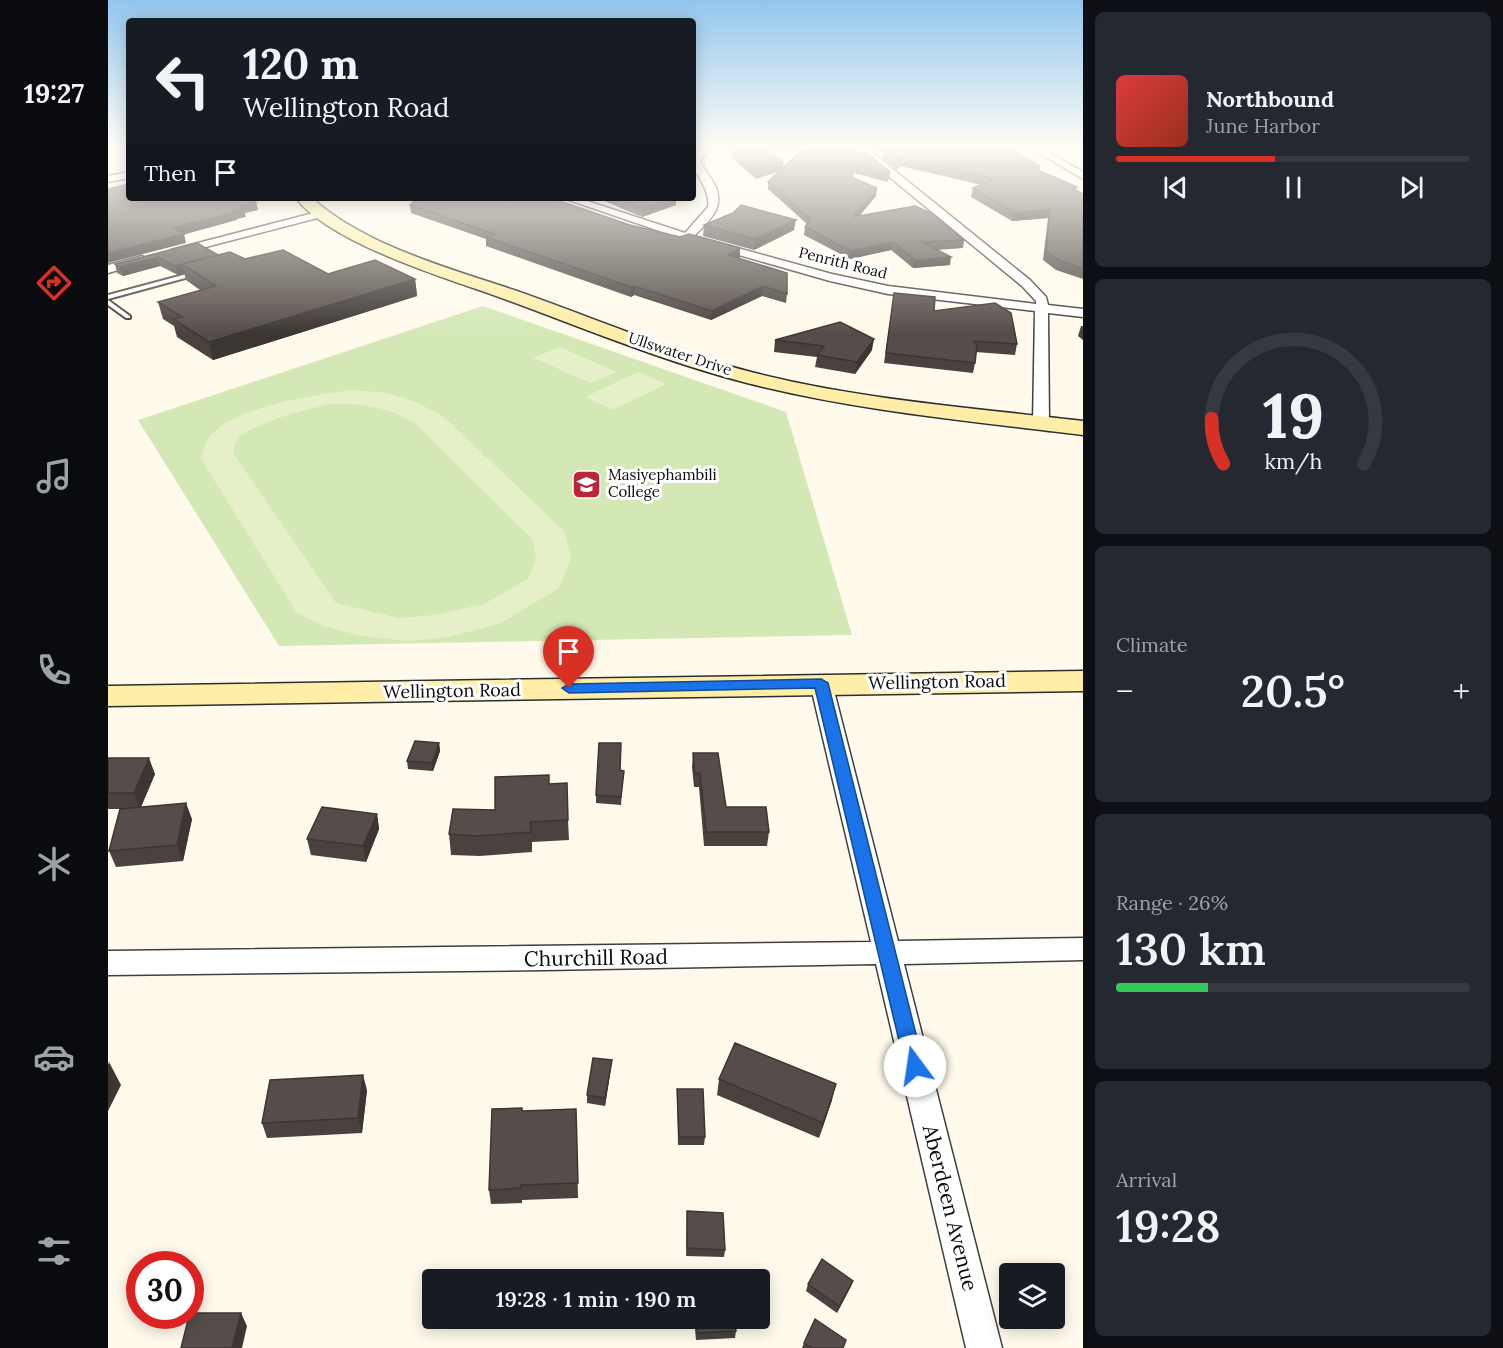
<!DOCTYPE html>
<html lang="en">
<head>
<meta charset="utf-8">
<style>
	body { margin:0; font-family:Lora,serif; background:#242831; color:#f1f3f6; height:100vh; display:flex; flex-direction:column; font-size:22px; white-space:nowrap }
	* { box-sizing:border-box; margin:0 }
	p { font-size:20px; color:#9ea1a6 }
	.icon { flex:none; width:33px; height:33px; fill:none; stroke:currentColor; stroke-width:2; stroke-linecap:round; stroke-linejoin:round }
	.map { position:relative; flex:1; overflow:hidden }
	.panel { display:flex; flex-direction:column; gap:12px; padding:12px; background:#0d0f14; width:420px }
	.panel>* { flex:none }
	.top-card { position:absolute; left:18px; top:18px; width:570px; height:183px; border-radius:6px; box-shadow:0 3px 15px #0003; background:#171b24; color:#f1f3f6; overflow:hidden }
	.fabs { position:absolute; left:891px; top:1263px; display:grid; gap:12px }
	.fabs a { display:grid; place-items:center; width:66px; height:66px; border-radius:6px; background:#171b24; box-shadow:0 3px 15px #0003; font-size:30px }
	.speed { position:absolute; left:18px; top:1251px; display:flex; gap:12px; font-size:30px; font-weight:700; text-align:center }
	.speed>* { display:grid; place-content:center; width:78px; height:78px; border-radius:50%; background:#171b24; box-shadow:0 3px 15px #0003; line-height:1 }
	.speed .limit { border:9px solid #d22; background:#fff; color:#111 }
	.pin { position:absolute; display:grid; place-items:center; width:51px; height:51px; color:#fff; margin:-62px -26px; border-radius:50% 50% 50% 0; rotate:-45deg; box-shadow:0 0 6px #0007 }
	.pin .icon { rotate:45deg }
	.me { position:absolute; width:66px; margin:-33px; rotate:346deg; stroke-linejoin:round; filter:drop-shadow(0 0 4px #0008) }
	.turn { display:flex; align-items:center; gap:21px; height:126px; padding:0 18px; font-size:27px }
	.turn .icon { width:78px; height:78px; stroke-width:2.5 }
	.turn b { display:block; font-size:42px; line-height:51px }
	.then { display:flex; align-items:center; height:57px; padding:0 18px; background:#0003; gap:12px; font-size:22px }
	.big { font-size:45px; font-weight:600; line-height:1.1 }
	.panel .card { flex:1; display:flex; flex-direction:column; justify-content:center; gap:9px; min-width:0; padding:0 21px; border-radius:9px; background:#242831 }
	.panel .dial { align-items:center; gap:0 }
	.dial svg { height:156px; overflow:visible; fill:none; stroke:#363941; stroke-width:7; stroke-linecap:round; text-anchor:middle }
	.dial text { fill:#f1f3f6; stroke:none }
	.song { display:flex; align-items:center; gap:18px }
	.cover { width:72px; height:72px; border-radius:9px; background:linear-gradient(135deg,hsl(0 70% 55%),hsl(10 70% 35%)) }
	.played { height:6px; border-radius:3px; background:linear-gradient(90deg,#d93025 45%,#363941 45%) }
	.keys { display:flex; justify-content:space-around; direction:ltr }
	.heat { display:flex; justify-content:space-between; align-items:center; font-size:33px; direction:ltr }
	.charge { height:9px; border-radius:4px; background:linear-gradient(90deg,#34c759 26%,#363941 0) }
	.trip { position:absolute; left:314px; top:1269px; width:348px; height:60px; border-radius:6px; background:#171b24; box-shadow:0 3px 15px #0003; font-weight:600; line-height:60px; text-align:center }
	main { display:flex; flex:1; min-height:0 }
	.dock { display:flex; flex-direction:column; width:108px; justify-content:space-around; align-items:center; background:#090b0e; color:#9ea1a6 }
	.dock .icon { width:42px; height:42px }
	.dock .selected { color:#d93025 }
	.dock b { font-size:27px; color:#f1f3f6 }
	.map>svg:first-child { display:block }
</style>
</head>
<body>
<main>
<nav class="dock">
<b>19:27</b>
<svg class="icon selected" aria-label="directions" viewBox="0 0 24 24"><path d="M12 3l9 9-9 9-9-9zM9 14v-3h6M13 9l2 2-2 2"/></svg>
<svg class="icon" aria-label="music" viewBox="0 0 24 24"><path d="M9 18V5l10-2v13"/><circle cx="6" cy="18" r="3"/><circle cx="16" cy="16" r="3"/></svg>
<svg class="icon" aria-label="phone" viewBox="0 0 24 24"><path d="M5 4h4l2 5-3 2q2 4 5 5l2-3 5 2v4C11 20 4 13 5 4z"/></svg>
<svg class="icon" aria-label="climate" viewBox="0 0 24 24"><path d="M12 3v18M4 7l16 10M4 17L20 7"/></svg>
<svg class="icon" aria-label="car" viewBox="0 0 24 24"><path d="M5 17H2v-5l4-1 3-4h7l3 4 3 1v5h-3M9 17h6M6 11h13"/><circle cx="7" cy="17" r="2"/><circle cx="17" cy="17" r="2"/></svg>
<svg class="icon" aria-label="filters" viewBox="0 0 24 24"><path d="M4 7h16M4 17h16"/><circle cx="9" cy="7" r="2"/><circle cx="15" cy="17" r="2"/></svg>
</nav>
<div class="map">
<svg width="975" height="1348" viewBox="0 0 975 1348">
	<rect width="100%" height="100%" fill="#fffaec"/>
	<path fill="#d4e8b6" d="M375,306L678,412L744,635L171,646L30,420Z"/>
	<path fill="#e5efc8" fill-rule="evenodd" d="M452,347L509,372L483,383L425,358Z
		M530,372L558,384L505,410L477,397Z
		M245,390L280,393L308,402L336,417L457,532L463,559L451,588L393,623L341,637L300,641L255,636L215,626L189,613L93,459C95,449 97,442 104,434C126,407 211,394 245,390ZM222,404C254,404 282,406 309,425L425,540L428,559L420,579L376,604L327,615L291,618L228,603L125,453L129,438C158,419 189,412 222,404Z"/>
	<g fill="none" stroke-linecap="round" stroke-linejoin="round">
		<defs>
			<path id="lane" d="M90,271L93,273L92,274L0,299V295Z
				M0,300L22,316V318H18L0,305Z"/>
			<path id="street" d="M595,146H604L592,161C595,169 601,174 605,182C619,206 603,219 586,236L724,274L780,286L928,304V301L914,286L750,151L652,149L647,146H800L796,149L761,150L922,280L938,297L940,305L975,309V317L940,313L941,423L938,426H928L925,423L927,311L780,294L722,281L575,239L455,198H470L577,233L600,207C603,185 580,170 585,157C587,153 592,149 595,146Z
				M919,146H930L975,172V179Z
				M21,172V178L0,182V176Z
				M213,211L217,212V216L67,255L61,252L63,250Z
				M34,256L40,260L38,262L0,273V265Z
				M713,676L720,678L724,683L790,941L975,938V960L796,964L894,1348H858L768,964L437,970L0,975V951L763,942L702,683L706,678Z"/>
			<path id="secondary" d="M188,198H204C256,245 340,268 406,290C486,318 564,352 647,373C754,400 866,408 975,421V435C863,421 749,411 639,383C549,360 464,323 377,292C327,275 219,240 188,198Z
				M975,671V691L0,706V686Z"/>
		</defs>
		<use href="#lane" stroke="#3f3f3f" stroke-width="4"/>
		<use href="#street" stroke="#3f3f3f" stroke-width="3"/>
		<use href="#secondary" stroke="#2e2e2e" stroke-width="3"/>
		<use href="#lane" fill="#fff" fill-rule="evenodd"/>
		<use href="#street" fill="#fff" fill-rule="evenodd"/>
		<use href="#secondary" fill="#feeea8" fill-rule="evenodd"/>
	</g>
	<path fill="#49423f" d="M624,149L675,162V168L693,151L782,172L781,179L779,182L746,173L745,177L768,196L751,216L856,240L855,248L828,250L842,265L805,268L783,250L742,259L696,235L697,227L699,224L660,189V182L672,170L648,179L623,157Z
		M776,150L932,166L931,170L969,187L968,190L975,194V279L948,270L935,260L940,218L904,221L863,197L865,188L874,185L792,166L789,170L774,158Z
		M302,198H443L522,225L632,258H631L679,294L678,303L654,296L603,320L526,295L523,297L378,246V239L303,213L302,205L309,199Z
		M494,198H568V205L534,217L494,200Z
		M596,225L686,230L646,250L595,236Z
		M89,243L111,255L220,274L307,279L309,296L105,360L69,337L66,326L55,319L50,302L92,290L78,280L76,273L70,275L52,266L15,276L9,273L7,264Z
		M786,293L826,311L909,344L907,355L868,352L867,363L865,373L776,363Z
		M973,326H975V340L970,336Z
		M667,340L764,350L747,374L707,367L709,357L666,352Z
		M331,743L332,751L325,771L300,769L299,761Z
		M585,753L618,807L661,832L659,846H596L591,787H586L584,767Z
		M0,758L47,774L33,807L84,819L75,861L8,867L1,851L12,809H0Z
		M512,770L515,779L513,805L488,803V795Z
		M441,784L460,820L461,840L424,842V852L372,856L343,855L341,834L387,810Z
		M269,814L271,829L258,862L203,855L199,839Z
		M503,1068L497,1106L479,1103V1095Z
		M611,1079L724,1100L711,1138L609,1095Z
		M569,1089L597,1137L596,1145H570L569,1097Z
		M259,1090L254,1133L159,1138L154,1123Z
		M468,1109L470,1198L414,1200V1203L383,1204L381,1190L415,1111Z
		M579,1211L617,1250L616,1257L578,1256Z
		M745,1281L742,1288L729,1313L698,1291L700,1284Z
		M586,1318H626L628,1331L627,1338L588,1340Z
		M738,1340L735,1348H694L696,1343Z"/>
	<path fill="#3c3633" d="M793,158L792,166L789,170L790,162Z
		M675,162V170L648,179V170Z
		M588,167L587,175L585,176V168Z
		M769,188L768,196L744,225L745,217Z
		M142,198H144V203L148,202L150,210L137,213L138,217L129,219V220L67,237L65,228L125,211Z
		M565,198H568V205L534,217V208Z
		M942,209L940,218L904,221L906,213Z
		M688,220L686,230L646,250L647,239Z
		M76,234L78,243L0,263V253Z
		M785,242L783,250L742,259L743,251Z
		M632,248V258L619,264L620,255Z
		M50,257L52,266L15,276L12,267Z
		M843,257L842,265L805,268L807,260Z
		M74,264L76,273L70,275L67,266Z
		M307,279L309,296L105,360L101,342Z
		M526,286V295L523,297V287Z
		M655,286L654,296L603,320L604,311Z
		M766,339L764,350L747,374L749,362Z
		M331,743L332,751L325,771L324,763Z
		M41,758L47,774L32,809L26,793Z
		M78,803L84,819L75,861L69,845Z
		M269,814L271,829L258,862L255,846Z
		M504,1060L503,1068L497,1106V1098Z
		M1,1062L13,1085L0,1111V1065Z
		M255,1075L259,1090L254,1133L250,1118Z
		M728,1084L724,1100L711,1138L715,1123Z
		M745,1281L742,1288L729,1313L731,1306Z
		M133,1313L139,1326L134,1348H124Z"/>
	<path fill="#554d49" stroke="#3c3633" stroke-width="1.5" d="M723,146H738L752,153L758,152L782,172L780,174L747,166L743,177L769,188L745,217L807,206L825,214L856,240L814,242L843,257L807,260L785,242L743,251L697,227L703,219L660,182L693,151Z
		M842,146H897L932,166L925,168L969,187L964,188L975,194V269L951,260L938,251L942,209L906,213L865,188L887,179L793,158L790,162L776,150Z
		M657,147L675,162L648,170L624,149Z
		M21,184V198H142V199L148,202L131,206L136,208L125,211L127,212L65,228L76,234L0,253V189Z
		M310,198H443L522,225L572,237L581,234L632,248L620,255L679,273V294L655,286L604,311L526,286L523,287L378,237L387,234L302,205Z
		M510,198H565L534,208Z
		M633,205L688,220L647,239L596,225L625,213Z
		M89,243L110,255L67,266L50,257L12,267L7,264Z
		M175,250L220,274L267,260L307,279L101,342L65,319L74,317L50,302L108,286L74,264L122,252L137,259Z
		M786,293L827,297L826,311L887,303L903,313L909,344L866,341L869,345L867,363L778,353Z
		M732,322L766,339L749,362L709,355L716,346L667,340Z
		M307,741L331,743L324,763L299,761Z
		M491,743H513L512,770L516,771L513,797L488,795Z
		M585,753H610L618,807H658L661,832H598L592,773H587Z
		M0,758H41L26,793H0Z
		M441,775V784L459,783L460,820L422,822L423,832L370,836L341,834L345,809L387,810V777Z
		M78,803L69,845L1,851L12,809Z
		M214,807L269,814L255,846L199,839Z
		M627,1043L728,1084L715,1123L611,1079Z
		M485,1058L504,1060L497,1098L479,1095Z
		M255,1075L250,1118L154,1123L162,1080Z
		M569,1089H595L597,1137H571Z
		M414,1108V1111L468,1109L470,1183L413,1185V1188L381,1190L384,1109Z
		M579,1211L615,1213L617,1250L579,1248Z
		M714,1259L745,1281L731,1306L700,1284Z
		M82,1313H133L124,1348H73L81,1316H82Z
		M588,1318H626L628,1331L589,1333Z
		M707,1319L738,1340L735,1348H704L696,1343Z"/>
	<linearGradient id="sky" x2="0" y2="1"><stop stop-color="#92c6ed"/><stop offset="0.44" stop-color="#fffdf6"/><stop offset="1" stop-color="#fffdf6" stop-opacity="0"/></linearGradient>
	<rect width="975" height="334" fill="url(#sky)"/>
	<path fill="#1a73e8" stroke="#114b97" stroke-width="1.5" d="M713,679L720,683L816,1066L814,1072L807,1075L800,1072L797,1066L707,688L461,693L454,688L461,684Z"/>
	<defs>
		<symbol id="school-square" viewBox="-11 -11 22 22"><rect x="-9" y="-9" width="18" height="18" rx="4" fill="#ba2738" stroke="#fff"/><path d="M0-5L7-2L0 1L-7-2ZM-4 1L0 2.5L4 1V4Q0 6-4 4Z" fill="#fff"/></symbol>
	</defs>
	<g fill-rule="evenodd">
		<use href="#school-square" x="462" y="468" width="33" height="33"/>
	</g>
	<g text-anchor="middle" stroke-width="6" stroke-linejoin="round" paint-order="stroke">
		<g font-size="15" fill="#0c0c0c" stroke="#fff">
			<text transform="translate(735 263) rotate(14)" y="5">Penrith Road</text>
			<text transform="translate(572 354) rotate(18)" y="5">Ullswater Drive</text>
		</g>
		<g font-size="15" fill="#0c0c0c" stroke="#fff" text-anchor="start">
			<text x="500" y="480">Masiyephambili<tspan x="500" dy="17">College</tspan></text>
		</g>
		<g font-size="18" fill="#0c0c0c" stroke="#fff">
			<text transform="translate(829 682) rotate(-1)" y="6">Wellington Road</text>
			<text transform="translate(344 691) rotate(-1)" y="6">Wellington Road</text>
		</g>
		<g font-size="21" fill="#0c0c0c" stroke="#fff">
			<text transform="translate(488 958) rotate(-1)" y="7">Churchill Road</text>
			<text transform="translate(842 1208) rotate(76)" y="7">Aberdeen Avenue</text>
		</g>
	</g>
</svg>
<div class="fabs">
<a><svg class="icon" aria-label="layers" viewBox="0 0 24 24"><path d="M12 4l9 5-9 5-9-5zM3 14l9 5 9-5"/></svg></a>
</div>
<div class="speed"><div class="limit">30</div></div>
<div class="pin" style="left:461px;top:688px;background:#d93025"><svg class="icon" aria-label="arrive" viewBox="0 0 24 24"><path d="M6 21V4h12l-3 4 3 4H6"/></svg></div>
<svg class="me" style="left:807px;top:1066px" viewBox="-20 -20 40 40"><circle r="19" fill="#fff"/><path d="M0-13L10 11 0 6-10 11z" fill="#1a73e8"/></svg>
<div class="trip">19:28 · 1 min · 190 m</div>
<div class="top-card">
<div class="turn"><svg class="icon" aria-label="left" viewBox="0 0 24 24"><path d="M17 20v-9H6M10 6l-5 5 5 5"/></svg><div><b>120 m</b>Wellington Road</div></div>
<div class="then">Then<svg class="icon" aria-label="arrive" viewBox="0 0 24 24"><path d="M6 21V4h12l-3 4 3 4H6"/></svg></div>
</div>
</div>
<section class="panel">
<div class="card">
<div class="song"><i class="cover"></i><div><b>Northbound</b><p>June Harbor</p></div></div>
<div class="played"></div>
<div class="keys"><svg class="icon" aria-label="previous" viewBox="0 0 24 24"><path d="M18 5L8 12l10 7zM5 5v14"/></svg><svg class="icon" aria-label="pause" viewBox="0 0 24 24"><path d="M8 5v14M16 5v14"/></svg><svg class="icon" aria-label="next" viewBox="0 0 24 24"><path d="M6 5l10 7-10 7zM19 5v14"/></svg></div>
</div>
<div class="card dial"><svg viewBox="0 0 100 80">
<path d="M14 69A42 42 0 1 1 86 69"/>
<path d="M14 69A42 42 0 0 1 8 46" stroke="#d93025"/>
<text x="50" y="56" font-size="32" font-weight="700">19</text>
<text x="50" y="72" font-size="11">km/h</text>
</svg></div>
<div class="card"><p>Climate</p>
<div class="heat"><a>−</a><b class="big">20.5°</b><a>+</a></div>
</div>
<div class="card"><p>Range · 26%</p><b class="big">130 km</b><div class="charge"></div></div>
<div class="card"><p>Arrival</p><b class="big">19:28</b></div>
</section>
</main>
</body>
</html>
